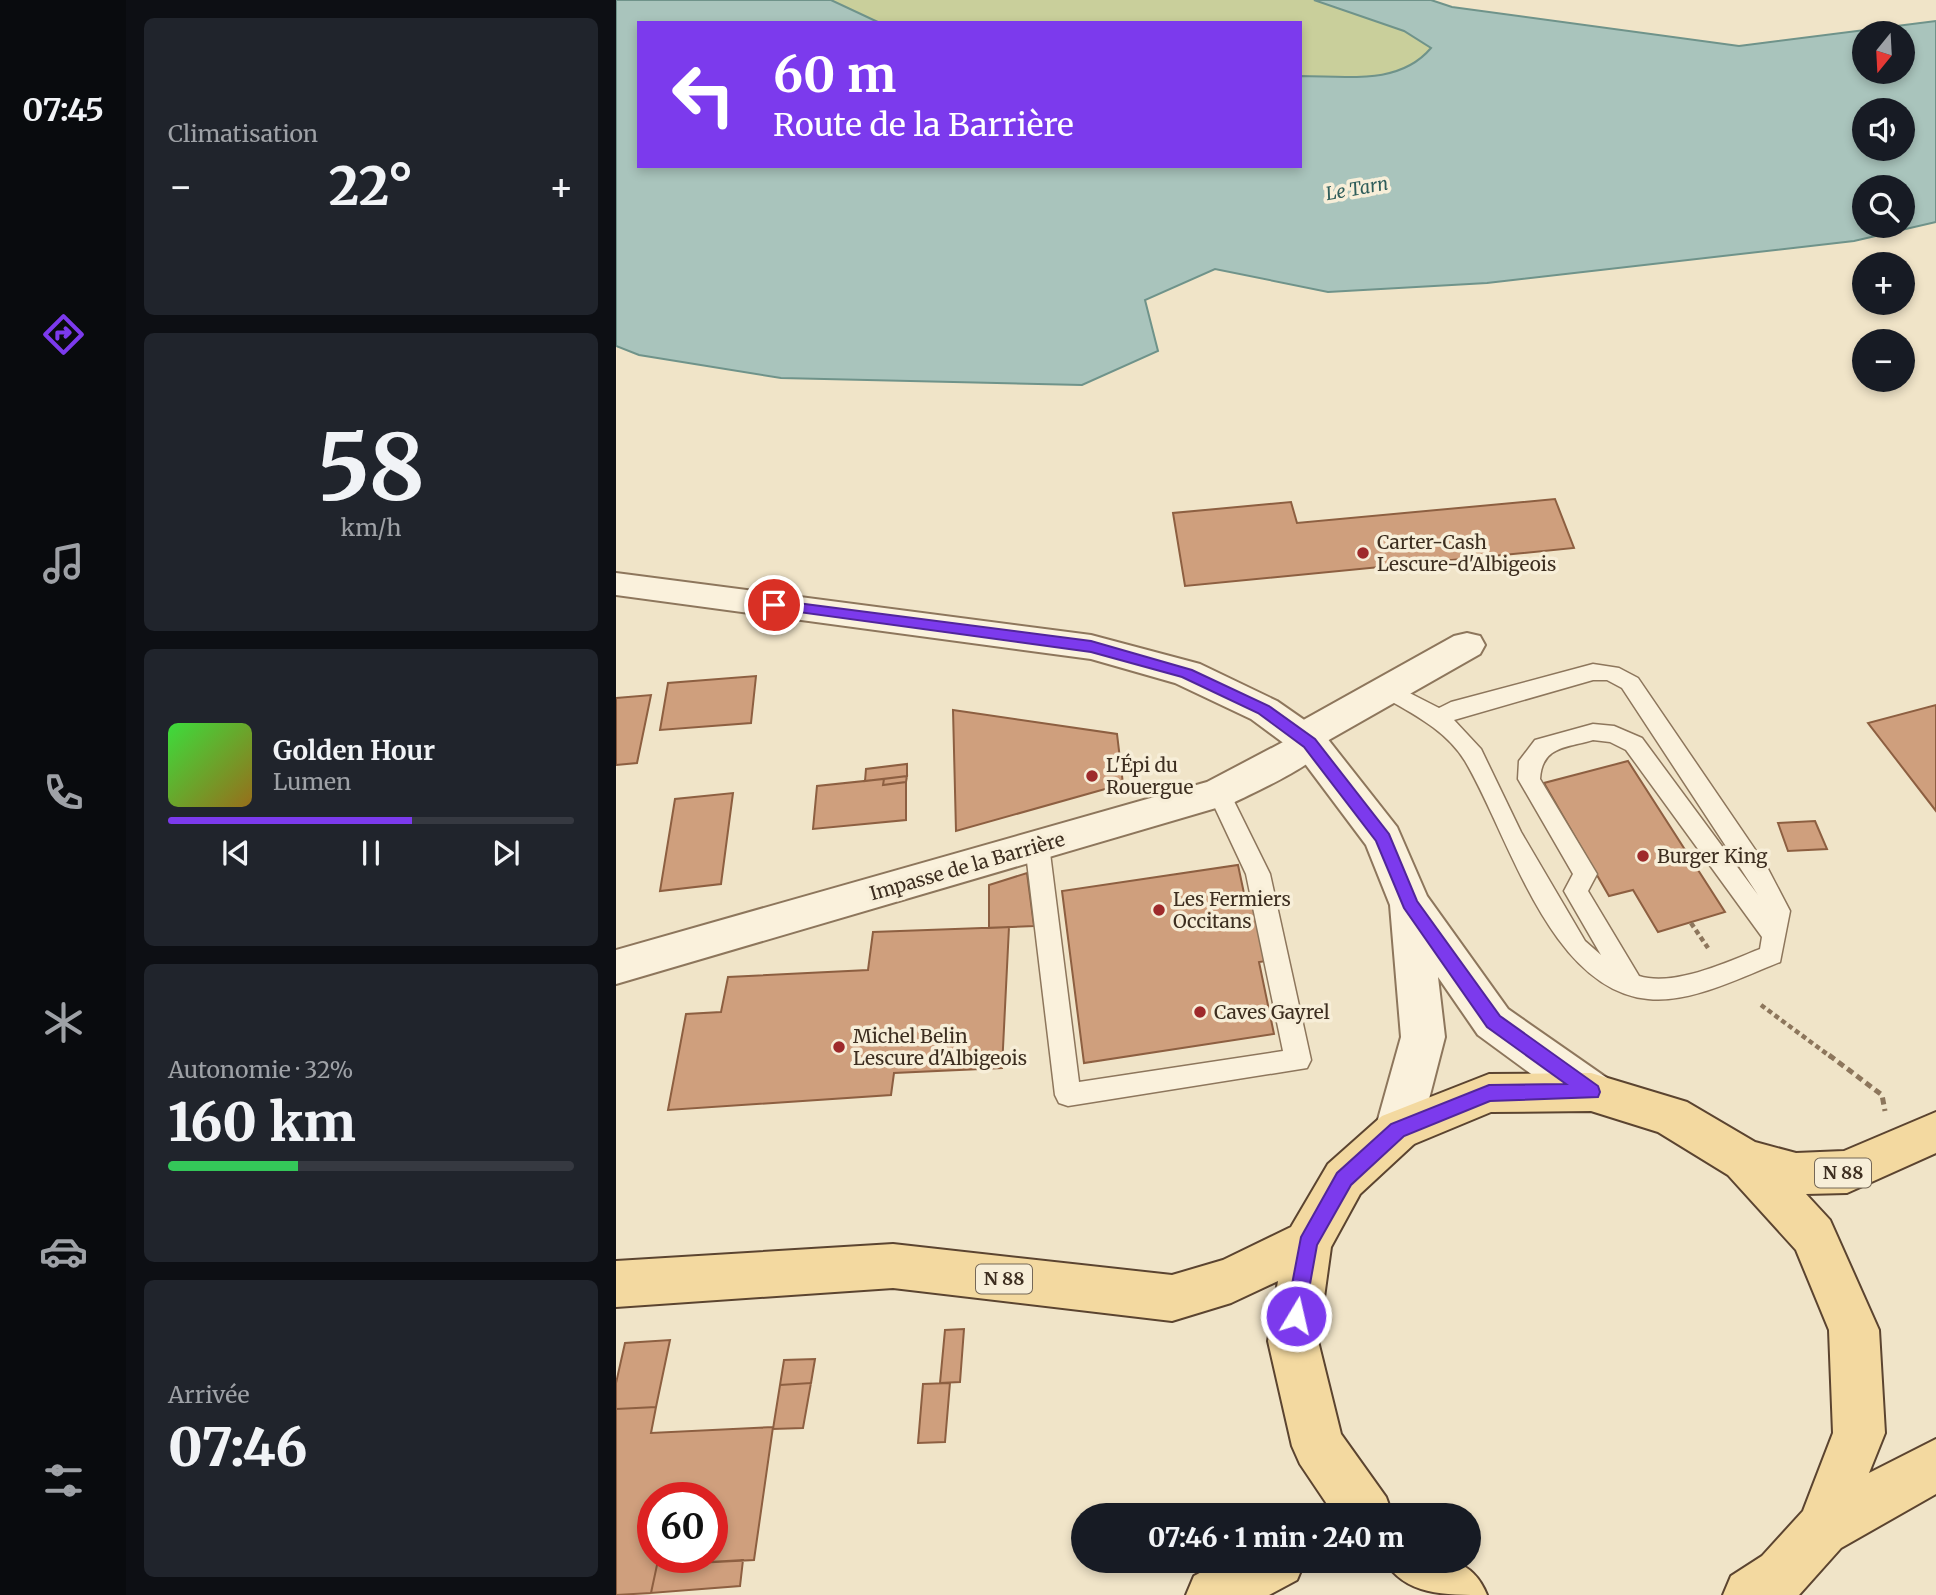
<!DOCTYPE html>
<html lang="fr">
<head>
<meta charset="utf-8">
<style>
	body { margin:0; font-family:Merriweather,serif; background:#20242c; color:#f1f3f6; height:100vh; display:flex; flex-direction:column; font-size:26px; white-space:nowrap }
	* { box-sizing:border-box; margin:0 }
	p { font-size:23px; color:#9ea1a6 }
	.icon { flex:none; width:38px; height:38px; fill:none; stroke:currentColor; stroke-width:2; stroke-linecap:round; stroke-linejoin:round }
	.map { position:relative; flex:1; overflow:hidden }
	.panel { display:flex; flex-direction:column; gap:18px; padding:18px; background:#0d0f14; width:490px }
	.panel>* { flex:none }
	.guide { position:absolute; left:21px; top:21px; width:665px; height:147px; border-radius:0px; box-shadow:0 4px 10px #0003; background:#7c3aed; color:#fff; overflow:hidden }
	.needle { width:46px; rotate:198deg }
	.tools { position:absolute; left:1236px; top:21px; display:grid; gap:14px }
	.tools a { display:grid; place-items:center; width:63px; height:63px; border-radius:50%; background:#171b24; box-shadow:0 4px 10px #0003; font-size:35px }
	.speed { position:absolute; left:21px; top:1482px; display:flex; gap:14px; font-size:35px; font-weight:700; text-align:center }
	.speed>* { display:grid; place-content:center; width:91px; height:91px; border-radius:50%; background:#171b24; box-shadow:0 4px 10px #0003; line-height:1 }
	.speed .limit { border:10px solid #d22; background:#fff; color:#111 }
	.pin { position:absolute; display:grid; place-items:center; width:60px; height:60px; color:#fff; margin:-30px; border:4px solid #fff; border-radius:50%; box-shadow:0 2px 7px #0007 }
	.me { position:absolute; width:77px; margin:-38px; rotate:9deg; stroke-linejoin:round; filter:drop-shadow(0 0 5px #0008) }
	.turn { display:flex; align-items:center; gap:24px; height:147px; padding:0 21px; font-size:32px }
	.turn .icon { width:91px; height:91px; stroke-width:2.5 }
	.turn b { display:block; font-size:49px; line-height:60px }
	.big { font-size:52px; font-weight:800; line-height:1.1 }
	.panel .card { flex:1; display:flex; flex-direction:column; justify-content:center; gap:10px; min-width:0; padding:0 24px; border-radius:10px; background:#20242c }
	.panel .dial { align-items:center; gap:0 }
	.dial b { font-size:91px; line-height:1 }
	.song { display:flex; align-items:center; gap:21px }
	.cover { width:84px; height:84px; border-radius:10px; background:linear-gradient(135deg,hsl(120 70% 55%),hsl(40 70% 35%)) }
	.played { height:7px; border-radius:4px; background:linear-gradient(90deg,#7c3aed 60%,#363941 60%) }
	.keys { display:flex; justify-content:space-around; direction:ltr }
	.heat { display:flex; justify-content:space-between; align-items:center; font-size:38px; direction:ltr }
	.charge { height:10px; border-radius:5px; background:linear-gradient(90deg,#34c759 32%,#363941 0) }
	.trip { position:absolute; left:455px; top:1503px; width:410px; height:70px; border-radius:35px; background:#171b24; box-shadow:0 4px 10px #0003; font-weight:800; line-height:70px; text-align:center }
	main { display:flex; flex:1; min-height:0 }
	.menu { display:flex; flex-direction:column; width:126px; justify-content:space-around; align-items:center; background:#090b0e; color:#9ea1a6 }
	.menu .icon { width:49px; height:49px }
	.menu .on { color:#7c3aed }
	.menu b { font-size:32px; color:#f1f3f6 }
	.map>svg:first-child { display:block }
</style>
</head>
<body>
<main>
<nav class="menu">
<b>07:45</b>
<svg class="icon on" aria-label="directions" viewBox="0 0 24 24"><path d="M12 3l9 9-9 9-9-9zM9 14v-3h6M13 9l2 2-2 2"/></svg>
<svg class="icon" aria-label="music" viewBox="0 0 24 24"><path d="M9 18V5l10-2v13"/><circle cx="6" cy="18" r="3"/><circle cx="16" cy="16" r="3"/></svg>
<svg class="icon" aria-label="phone" viewBox="0 0 24 24"><path d="M5 4h4l2 5-3 2q2 4 5 5l2-3 5 2v4C11 20 4 13 5 4z"/></svg>
<svg class="icon" aria-label="climate" viewBox="0 0 24 24"><path d="M12 3v18M4 7l16 10M4 17L20 7"/></svg>
<svg class="icon" aria-label="car" viewBox="0 0 24 24"><path d="M5 17H2v-5l4-1 3-4h7l3 4 3 1v5h-3M9 17h6M6 11h13"/><circle cx="7" cy="17" r="2"/><circle cx="17" cy="17" r="2"/></svg>
<svg class="icon" aria-label="filters" viewBox="0 0 24 24"><path d="M4 7h16M4 17h16"/><circle cx="9" cy="7" r="2"/><circle cx="15" cy="17" r="2"/></svg>
</nav>
<section class="panel">
<div class="card"><p>Climatisation</p>
<div class="heat"><a>−</a><b class="big">22°</b><a>+</a></div>
</div>
<div class="card dial"><b>58</b><p>km/h</p></div>
<div class="card">
<div class="song"><i class="cover"></i><div><b>Golden Hour</b><p>Lumen</p></div></div>
<div class="played"></div>
<div class="keys"><svg class="icon" aria-label="previous" viewBox="0 0 24 24"><path d="M18 5L8 12l10 7zM5 5v14"/></svg><svg class="icon" aria-label="pause" viewBox="0 0 24 24"><path d="M8 5v14M16 5v14"/></svg><svg class="icon" aria-label="next" viewBox="0 0 24 24"><path d="M6 5l10 7-10 7zM19 5v14"/></svg></div>
</div>
<div class="card"><p>Autonomie · 32%</p><b class="big">160 km</b><div class="charge"></div></div>
<div class="card"><p>Arrivée</p><b class="big">07:46</b></div>
</section>
<div class="map">
<svg width="1320" height="1595" viewBox="0 0 1320 1595">
	<rect width="100%" height="100%" fill="#f0e4c8"/>
	<path fill="#c9cf9b" d="M215,0H698L788,31L816,48C782,85 730,76 684,76V23H264Z"/>
	<path fill="#a9c4bc" stroke="#6f938a" stroke-width="2" fill-rule="evenodd" d="M0,0H215L264,23H23V166H684V76C729,76 783,86 815,48L788,31L698,0H815L836,7L1123,46L1320,21V222L1238,241L871,283L712,292L599,269L529,300L542,351L466,385L165,378L23,355L0,346ZM1248,33H1286V72H1248ZM1248,110H1286V149H1248ZM1248,187H1286V226H1248Z"/>
	<path fill="#cf9f7d" stroke="#8d5f41" stroke-width="2" fill-rule="evenodd" d="M939,499L958,548L569,586L557,513L675,502L681,523Z
		M140,676L135,723L44,730L52,683Z
		M35,695L21,763L0,765V698Z
		M1320,705V811L1252,723Z
		M337,710L501,734L507,784L340,831Z
		M1012,761L1109,912L1042,932L1017,890L993,896L928,783Z
		M291,764V776L249,781L250,769Z
		M291,776L290,782L267,785L268,779Z
		M268,779L267,785L290,782V820L197,829L201,786Z
		M117,793L105,884L44,891L59,799Z
		M1199,821L1211,849L1172,851L1162,823Z
		M622,865L629,898H638L651,961L643,962L658,1034L468,1063L446,891Z
		M411,873L418,926L373,928V885Z
		M393,927L386,1068L278,1073L275,1095L52,1110L70,1014L105,1012L112,977L252,970L257,932Z
		M348,1329L344,1382L324,1383L329,1330Z
		M54,1340L40,1407L0,1409V1383L9,1343Z
		M199,1359L195,1383L164,1385L168,1360Z
		M195,1383L187,1428L157,1429L164,1385Z
		M334,1383L329,1442L302,1443L307,1384Z
		M40,1407L35,1433L157,1427L138,1560L41,1565L35,1593L0,1595V1409ZM37,1498H96V1558H37Z
		M127,1560L124,1586L35,1593L41,1565Z"/>
	<g fill="none" stroke-linecap="round" stroke-linejoin="round">
		<defs>
			<path id="service" d="M977,664L1003,668L1022,678L1151,867L1174,911L1164,962C1126,977 1073,1004 1032,999C933,989 893,835 849,761C830,730 797,714 766,696L763,691L766,686L774,683L823,708L835,702ZM977,680H991L1006,688L1142,895L1026,738L998,726L977,724L919,740L903,761L902,779L957,874L948,891L985,955L969,941L905,832L865,749L838,720ZM977,740L994,742L1010,750L1146,937L1144,949C1111,962 1058,987 1023,976L972,891L981,874L924,779C926,746 950,748 977,740Z
				M603,784L611,787L654,874L695,1060L691,1068L452,1106L443,1103L439,1095L409,845L413,839L421,836L429,839L433,845L463,1082L667,1051L630,874L592,793L595,787Z"/>
			<path id="minor" d="M851,633L864,636L869,645L864,654L711,741C711,761 636,793 617,803L0,984V950L591,782L669,741L673,728L838,636Z"/>
			<path id="tertiary" d="M0,573L475,635L584,664L661,701L707,733L781,827L811,896L892,1009L991,1078L997,1092L991,1106L975,1111L959,1106L862,1035L822,977L829,1037L805,1130L798,1144L782,1150L766,1144L759,1130L785,1037L774,905L750,845L681,753L635,719L559,683L475,659L0,595Z"/>
			<path id="primary" d="M975,1073L1071,1102L1139,1142L1180,1153L1228,1151L1320,1112V1153L1231,1193L1190,1194L1214,1220L1263,1330L1269,1433L1253,1473L1320,1439V1494L1225,1548L1183,1595H1107L1115,1576L1146,1556L1187,1511L1217,1433L1213,1330L1180,1250L1112,1175L1042,1132L975,1111L875,1112L798,1144L744,1194L715,1247L702,1341L725,1434L770,1497L777,1516H719L684,1464L676,1446L652,1341L662,1281L615,1303L556,1321L277,1288L0,1307V1261L277,1244L556,1275L607,1260L675,1227L712,1164L766,1116L873,1074Z
				M606,1561H689L681,1580L653,1595H570L578,1576Z
				M769,1561C813,1561 852,1548 871,1595C828,1595 789,1595 769,1561Z"/>
		</defs>
		<use href="#service" stroke="#8d765c" stroke-width="3"/>
		<use href="#minor" stroke="#8d765c" stroke-width="4"/>
		<use href="#tertiary" stroke="#8d765c" stroke-width="4"/>
		<use href="#primary" stroke="#5b4430" stroke-width="4"/>
		<path stroke="#8d765c" stroke-width="4.5" stroke-dasharray="5 3.5" stroke-linecap="butt" d="M1075,923L1092,948
			M1145,1005L1215,1057"/>
		<path stroke="#8d765c" stroke-width="5" stroke-dasharray="7 4.5" stroke-linecap="butt" d="M1213,1055L1266,1095L1269,1111"/>
		<use href="#service" fill="#faf1dc" fill-rule="evenodd"/>
		<use href="#minor" fill="#faf1dc" fill-rule="evenodd"/>
		<use href="#tertiary" fill="#faf1dc" fill-rule="evenodd"/>
		<use href="#primary" fill="#f3d9a0" fill-rule="evenodd"/>
	</g>
	<path fill="#7c3aed" stroke="#51269a" stroke-width="2" d="M158,600L475,641L576,670L653,706L699,739L773,834L801,901L884,1016L982,1086L984,1092L982,1097L874,1101L788,1136L735,1185L701,1245L687,1323L680,1326L673,1323L670,1316L685,1237L721,1173L775,1124L873,1085L950,1084L871,1027L788,908L760,841L688,747L642,713L566,677L475,652L153,608V601Z"/>
	<g fill="#9e2a2b" stroke="#f7eed8" stroke-width="2.5">
		<circle cx="747" cy="553" r="7"/>
		<circle cx="476" cy="776" r="7"/>
		<circle cx="1027" cy="856" r="7"/>
		<circle cx="543" cy="910" r="7"/>
		<circle cx="584" cy="1012" r="7"/>
		<circle cx="223" cy="1047" r="7"/>
	</g>
	<g text-anchor="middle" stroke-width="7" stroke-linejoin="round" paint-order="stroke">
		<g font-size="18" font-style="italic" fill="#2f5d5a" stroke="#f7eed8">
			<text transform="translate(741 189) rotate(-10)" y="6">Le Tarn</text>
		</g>
		<g fill="#f7eed8" stroke="#756857" stroke-width="2">
			<rect x="1199" y="1158.5" width="56" height="29" rx="5"/>
			<rect x="360" y="1264.5" width="56" height="29" rx="5"/>
		</g>
		<g font-size="18" font-weight="bold" fill="#3d2e20">
			<text x="1227" y="1179">N 88</text>
			<text x="388" y="1285">N 88</text>
		</g>
		<g font-size="19" fill="#3d2e20" stroke="#f7eed8" text-anchor="start">
			<text x="761" y="549">Carter-Cash<tspan x="761" dy="22">Lescure-d'Albigeois</tspan></text>
			<text x="490" y="772">L'Épi du<tspan x="490" dy="22">Rouergue</tspan></text>
			<text x="1041" y="863">Burger King</text>
			<text x="557" y="906">Les Fermiers<tspan x="557" dy="22">Occitans</tspan></text>
			<text x="598" y="1019">Caves Gayrel</text>
			<text x="237" y="1043">Michel Belin<tspan x="237" dy="22">Lescure d'Albigeois</tspan></text>
		</g>
		<g font-size="19" fill="#3d2e20" stroke="#f7eed8">
			<text transform="translate(351 866) rotate(-16)" y="7">Impasse de la Barrière</text>
		</g>
	</g>
</svg>
<div class="tools">
<a><svg class="needle" viewBox="-14 -14 28 28"><path d="M0-13l5 13h-10z" fill="#e53935"/><path d="M0 13l5-13h-10z" fill="#9ea1a6"/></svg></a>
<a><svg class="icon" aria-label="sound" viewBox="0 0 24 24"><path d="M4 9h4l5-4v14l-5-4H4zM17 9q2 3 0 6"/></svg></a>
<a><svg class="icon" aria-label="search" viewBox="0 0 24 24"><circle cx="10" cy="10" r="6"/><path d="M15 15l6 6"/></svg></a>
<a>+</a>
<a>−</a>
</div>
<div class="speed"><div class="limit">60</div></div>
<div class="pin" style="left:158px;top:605px;background:#d93025"><svg class="icon" aria-label="arrive" viewBox="0 0 24 24"><path d="M6 21V4h12l-3 4 3 4H6"/></svg></div>
<svg class="me" style="left:680px;top:1316px" viewBox="-20 -20 40 40"><circle r="17" fill="#7c3aed" stroke="#fff" stroke-width="3"/><path d="M0-11L8 9 0 5-8 9z" fill="#fff"/></svg>
<div class="trip">07:46 · 1 min · 240 m</div>
<div class="guide">
<div class="turn"><svg class="icon" aria-label="left" viewBox="0 0 24 24"><path d="M17 20v-9H6M10 6l-5 5 5 5"/></svg><div><b>60 m</b>Route de la Barrière</div></div>
</div>
</div>
</main>
</body>
</html>
